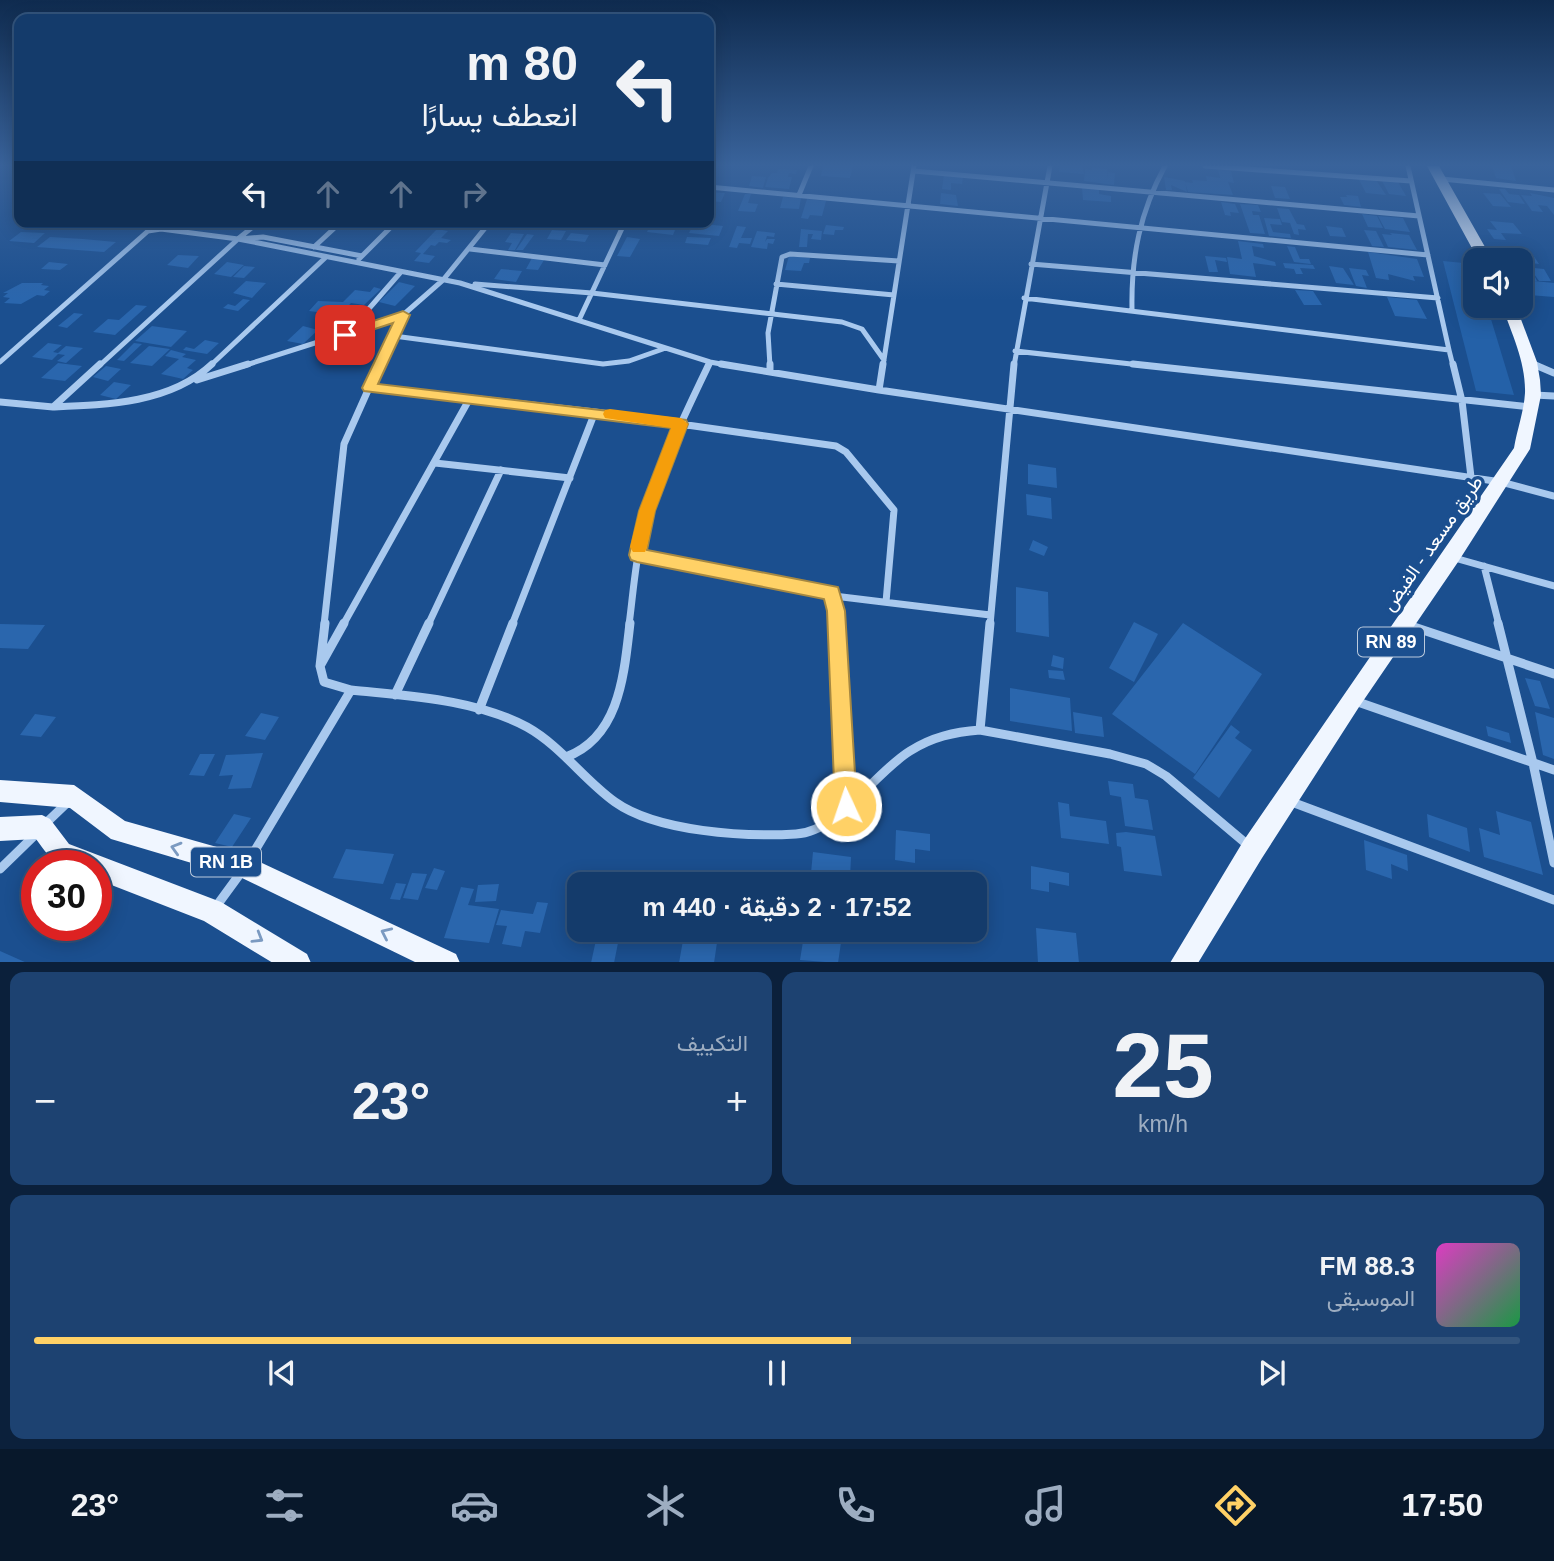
<!DOCTYPE html>
<html lang="ar">
<head>
<meta charset="utf-8">
<style>
	body { margin:0; font-family:Helvetica,Vazirmatn,sans-serif; background:#1d4271; color:#f1f3f6; direction:rtl; height:100vh; display:flex; flex-direction:column; font-size:26px; white-space:nowrap }
	* { box-sizing:border-box; margin:0 }
	p { font-size:23px; color:#9dadc1 }
	.icon { flex:none; width:38px; height:38px; fill:none; stroke:currentColor; stroke-width:2; stroke-linecap:round; stroke-linejoin:round }
	.map { position:relative; height:962px; overflow:hidden; direction:ltr }
	.sheet { display:flex; flex-direction:column; gap:10px; padding:10px; background:#0b203b; flex:1 }
	.sheet>* { flex:none }
	.guide { position:absolute; left:14px; top:14px; width:700px; height:214px; border-radius:14px; box-shadow:0 4px 18px #0003,0 0 0 2px #33557e; direction:rtl; background:#143b6b; color:#f1f3f6; overflow:hidden }
	.tools { position:absolute; left:1463px; top:248px; display:grid; gap:14px }
	.tools a { display:grid; place-items:center; width:70px; height:70px; border-radius:14px; background:#143b6b; box-shadow:0 4px 18px #0003,0 0 0 2px #33557e; font-size:35px }
	.speed { position:absolute; left:21px; top:850px; display:flex; gap:14px; font-size:35px; font-weight:700; text-align:center }
	.speed>* { display:grid; place-content:center; width:91px; height:91px; border-radius:50%; background:#143b6b; box-shadow:0 4px 18px #0003,0 0 0 2px #33557e; line-height:1 }
	.speed .limit { border:10px solid #d22; background:#fff; color:#111 }
	.pin { position:absolute; display:grid; place-items:center; width:60px; height:60px; color:#fff; margin:-30px; border-radius:14px; box-shadow:0 4px 10px #0006 }
	.me { position:absolute; width:77px; margin:-38px; rotate:357deg; stroke-linejoin:round; filter:drop-shadow(0 0 5px #0008) }
	.turn { display:flex; align-items:center; gap:24px; height:147px; padding:0 21px; font-size:32px }
	.turn .icon { width:91px; height:91px; stroke-width:2.5 }
	.turn b { display:block; font-size:49px; line-height:60px }
	.lanes { display:flex; align-items:center; height:66px; padding:0 21px; background:#0003; justify-content:center; gap:35px; direction:ltr }
	.lanes .off { opacity:.35 }
	.big { font-size:52px; font-weight:600; line-height:1.1 }
	.sheet .card { flex:1; display:flex; flex-direction:column; justify-content:center; gap:10px; min-width:0; padding:0 24px; border-radius:14px; background:#1d4271 }
	.sheet .dial { align-items:center; gap:0 }
	.dial b { font-size:91px; line-height:1 }
	.song { display:flex; align-items:center; gap:21px }
	.cover { width:84px; height:84px; border-radius:10px; background:linear-gradient(135deg,hsl(310 70% 55%),hsl(140 70% 35%)) }
	.played { height:7px; border-radius:4px; background:linear-gradient(90deg,#ffd166 55%,#33557e 55%) }
	.keys { display:flex; justify-content:space-around; direction:ltr }
	.heat { display:flex; justify-content:space-between; align-items:center; font-size:38px; direction:ltr }
	.sheet .tiles { flex:1; display:grid; gap:10px; grid-template-columns:1fr 1fr }
	.card:last-child { grid-column:span 2 }
	.trip { position:absolute; left:567px; top:872px; width:420px; height:70px; border-radius:14px; background:#143b6b; box-shadow:0 4px 18px #0003,0 0 0 2px #33557e; font-weight:600; line-height:70px; text-align:center; direction:rtl }
	.dock { display:flex; height:112px; justify-content:space-around; align-items:center; background:#08182b; color:#9dadc1 }
	.dock .icon { width:49px; height:49px }
	.dock .selected { color:#ffd166 }
	.dock b { font-size:32px; color:#f1f3f6 }
	.map>svg:first-child { display:block }
</style>
</head>
<body>
<div class="map">
<svg width="1554" height="963" viewBox="0 0 1554 963">
	<rect width="100%" height="100%" fill="#1b4f8f"/>
	<path fill="#2461a8" d="M1443,261L1474,264L1475,306H1487L1514,395L1476,391Z"/>
	<path fill="#2a66ad" d="M823,166H853L850,178L821,176Z
		M1060,166H1082L1084,174L1059,172Z
		M1492,166H1511L1516,181L1496,178Z
		M1092,168L1107,169L1108,179V172L1115,173L1114,185L1084,181L1085,169L1092,170Z
		M778,169L797,170L796,174L789,173L788,177H792L789,189L765,187L768,178L772,173H777Z
		M1218,170L1231,171L1234,183L1228,182L1233,195L1188,192L1185,182L1193,183L1192,180L1207,181L1206,176L1220,178Z
		M944,175L963,177L962,184L951,183V190L942,189Z
		M752,176L766,177L763,188L749,186Z
		M1164,177L1185,181L1187,192L1171,185L1172,190H1166Z
		M1358,178L1376,180L1386,195L1366,193Z
		M1382,181L1398,182L1406,196L1389,194Z
		M1271,186L1285,187L1290,199L1275,198Z
		M1082,188L1099,189V194L1111,196V202L1083,200Z
		M1499,189H1505L1509,194L1519,195L1525,204L1508,202Z
		M709,192L725,193L721,202L709,201Z
		M941,193L956,195L958,206L940,204Z
		M1483,193L1500,194L1511,207L1493,206Z
		M1530,193L1554,198V215L1547,206L1538,205L1543,212L1532,211L1521,195L1532,196Z
		M745,194H751L748,203L758,204L755,212L738,211Z
		M1346,195L1358,196L1361,207L1344,205L1340,197H1347Z
		M783,197L801,198L799,209L780,208Z
		M807,199L826,201L822,216L810,215L808,219L801,218Z
		M1221,202L1235,204L1239,213L1230,212L1231,216L1225,215Z
		M1240,204L1258,205L1261,212L1252,211L1253,215H1259L1265,234L1250,233Z
		M1277,208L1289,209L1297,224L1304,225L1306,230L1298,229L1299,235L1294,234L1290,223L1282,222Z
		M1362,214L1377,216L1383,228L1368,227Z
		M1378,216L1403,218L1410,232L1385,229Z
		M1264,218L1280,219L1282,225L1270,224L1273,232L1290,234L1291,238L1269,236Z
		M1490,221L1513,223L1522,234L1501,233L1506,240L1494,239L1487,229L1497,230Z
		M651,223L671,224L669,229L675,230L673,235L647,232Z
		M694,223L723,226L719,236L689,233Z
		M826,225L844,227L843,230H835L834,235L823,234Z
		M737,226L746,227L741,238H752L750,244L739,243L737,248L729,247Z
		M1326,226L1342,228L1346,237L1330,236Z
		M437,229L448,231L441,238L451,240L447,243L439,242L435,246L431,245L423,254L435,256L429,263L414,261L421,253L415,252Z
		M801,229L822,231L821,240L811,239L813,234H808L807,247H799Z
		M552,230L566,231L561,240L547,239Z
		M1364,230L1376,231L1384,247L1372,246Z
		M757,231L775,233L774,237L767,236L765,242L767,239H775L773,244L768,243L767,249L751,247Z
		M21,232L45,233L34,243L9,241Z
		M511,233L524,234L515,250H508L512,243L505,242Z
		M571,233L589,235L585,242L566,240Z
		M1390,233L1409,235L1417,250L1388,247L1382,234L1392,235Z
		M527,234L534,235L523,250H516Z
		M50,237L83,239L116,242L104,252L37,247Z
		M627,237L640,239L630,257L617,256Z
		M687,237L711,238L708,245L685,243Z
		M1238,241L1263,244L1264,248L1252,246L1254,256L1275,262L1276,266L1253,263L1256,277L1230,274L1227,257L1242,259Z
		M1287,246L1295,247L1300,259H1309L1311,264L1294,262Z
		M1368,252L1417,259L1424,277L1413,276L1415,281L1388,274L1389,280L1376,278Z
		M1501,252L1533,255L1539,264L1531,263L1534,268L1544,269L1551,281H1539L1532,271L1537,281H1534L1554,283V297L1529,295L1521,283V261H1507Z
		M178,255L199,256L188,268L167,265Z
		M789,256L810,258L809,263H804L801,271L785,270Z
		M1205,256L1226,258L1227,262L1215,260L1218,272H1209Z
		M532,258L544,260L538,270L526,269Z
		M49,262L68,264L60,270L41,269Z
		M227,262L244,265L231,277L214,274Z
		M1283,263L1313,265L1315,269L1300,268L1303,274H1296L1294,269L1285,268Z
		M244,266L255,267L244,278L233,277Z
		M1329,266L1343,268L1354,285L1336,283Z
		M1349,268L1366,270L1369,276L1362,275L1367,288L1356,286Z
		M501,269L522,271L516,282L494,279Z
		M246,281L266,283L252,298L233,293Z
		M399,282L415,286L395,306L379,302Z
		M22,283H43L41,285L49,286L44,290L50,291L44,296L37,295L21,304L4,303L10,298L3,297L8,293H3Z
		M374,287L381,289L364,305L351,303L340,315L309,311L318,301L343,302L355,290L370,292Z
		M1295,290L1313,291L1322,305H1304Z
		M1387,297L1417,300L1427,319L1395,316Z
		M243,299L250,300L238,311L223,308L228,304L235,306Z
		M136,305L147,306L115,335L93,332L108,319L119,320Z
		M74,313L83,314L67,328L58,326Z
		M152,326L187,331L171,347L135,341Z
		M303,326L318,330L303,344L287,341Z
		M205,340L219,343L207,354L183,350L186,347L194,349Z
		M48,343L62,345L53,352L58,353L66,346L83,348L66,363L57,361L65,355L58,354L52,360L32,357Z
		M134,343L142,344L124,361L117,360Z
		M149,346L170,349L152,366L130,363Z
		M171,350L186,354L182,357L196,360L187,368L193,370L183,379L161,374L179,359L165,356Z
		M58,363L82,366L65,381L41,378Z
		M106,366L121,369L108,381L93,377Z
		M114,382L131,385L116,399L100,395Z
		M1028,464L1056,468L1057,488L1028,484Z
		M1026,494L1051,498L1052,519L1027,515Z
		M1033,540L1048,547L1044,556L1029,550Z
		M1016,587L1048,592L1049,637L1016,632Z
		M1134,622L1158,634L1134,682L1109,668Z
		M1183,623L1262,674L1195,774L1112,714Z
		M0,624L45,625L28,649L0,648Z
		M1053,655L1064,658L1063,669L1051,666Z
		M1048,670L1063,671L1065,680L1049,678Z
		M1525,678L1540,681L1550,709L1535,706Z
		M1010,688L1070,698L1072,731L1010,721Z
		M1073,712L1102,717L1104,737L1075,733Z
		M1535,712L1554,718V759L1543,755Z
		M261,713L279,717L265,740L245,736Z
		M35,714L56,717L41,737L20,735Z
		M1231,725L1240,732L1235,738L1252,750L1219,798L1193,778Z
		M1486,726L1509,733L1511,743L1488,736Z
		M263,753L251,788L228,789L233,775L219,776L226,755Z
		M200,754H215L204,776L189,775Z
		M1108,781L1133,784L1135,798L1148,800L1153,830L1125,826L1121,797L1110,795Z
		M1058,802L1069,804L1070,816L1106,821L1109,844L1061,838Z
		M1496,811L1531,822L1543,875L1484,857L1479,828L1500,835Z
		M234,814L251,818L232,847L215,843Z
		M1427,814L1467,828L1470,852L1429,837Z
		M896,830L930,834V851L915,849V863L895,860Z
		M1126,832L1155,836L1162,876L1124,871L1121,847L1117,846L1116,833Z
		M1364,840L1407,855L1408,871L1391,864L1392,879L1366,870Z
		M346,849L394,854L383,884L333,878Z
		M813,852L851,857L850,878L811,873Z
		M1031,866L1069,873V886L1049,882V892L1031,889Z
		M434,868L445,871L437,890L425,888Z
		M412,873L427,874L418,900L403,898Z
		M396,883L406,884L400,900L390,899Z
		M499,884L496,901L475,902L478,885Z
		M461,887L474,889L468,905L499,909L489,943L444,938Z
		M537,902L548,903L540,933L525,931L521,947L502,944L507,926L496,925L501,910L533,914Z
		M1036,928L1076,933L1079,963H1038Z
		M685,929H719L714,963H679Z
		M805,929H843L838,963L800,960Z
		M596,940L618,943L614,963H591Z
		M0,951L27,963H0Z"/>
	<g fill="none" stroke-linecap="round" stroke-linejoin="round">
		<path stroke="#a9c9ee" stroke-width="5" d="M1205,166L1411,181
			M1408,166L1449,350
			M914,171L1419,216
			M1442,179L1554,190
			M709,187L1428,255
			M799,195L811,166
			M239,238L259,222
			M238,239L460,283L710,362L732,366
			M239,239L263,237L362,256
			M314,247L341,222
			M470,249L605,265
			M359,259L396,222
			M1031,264L1438,298
			M475,284L592,293L842,322L862,329L884,360
			M776,284L894,295
			M1024,298L1449,350L1453,366
			M1132,309C1131,257 1140,212 1165,166
			M579,320L625,222
			M346,335L400,273
			M394,336L603,364L629,361L663,349
			M1015,351L1149,366
			M0,362L148,231L161,229L238,239L99,366
			M1529,362L1537,366
			M210,366L325,258
			M243,366L403,315
			M379,366L403,315L443,280L490,222
			M708,366L710,362
			M770,366L768,333L782,257L790,254L899,261
			M883,366L914,166
			M1014,366L1050,166"/>
		<path stroke="#a9c9ee" stroke-width="7" d="M380,364L369,388L470,398
			M721,364L879,390
			M770,364V372
			M883,364L879,390L1501,482L1554,496
			M1133,364L1530,407
			M1453,364L1462,401L1471,477
			M1533,364L1554,373
			M197,380L248,364
			M1534,395L1554,396
			M0,402L53,407L100,364
			M53,407C107,405 171,403 212,364
			M435,463L570,478
			M637,555L831,593L837,625
			M1451,557L1554,586
			M1484,566L1499,625
			M834,596L990,615
			M1405,624L1408,625
			M324,625L344,444L369,388
			M343,625L470,398L595,412L836,446L846,452L894,510L886,602
			M428,625L501,470
			M512,625L595,412
			M629,625C633,595 635,564 642,534C655,475 683,418 709,364
			M990,625L1014,364"/>
		<path stroke="#a9c9ee" stroke-width="9" d="M325,623L320,666L324,682L351,690
			M837,623L846,806
			M990,623L980,730L1110,754L1146,764L1166,776L1249,846
			M1498,623L1533,763L1554,863
			M1405,624L1554,674
			M320,666L344,623
			M395,695L429,623
			M1355,701L1554,770
			M479,710L513,623
			M566,757C620,737 624,674 630,623
			M1289,801L1554,900
			M45,824L69,801
			M0,869L37,833
			M215,908L245,867L351,690C408,696 475,699 527,727C561,746 584,780 615,802C657,832 746,837 796,834C838,832 874,773 910,751C932,737 954,732 980,730"/>
		<path fill="#f0f6ff" fill-rule="evenodd" d="M1427,166H1439L1493,261H1479Z
			M1502,306H1516L1537,362L1540,380L1541,395L1530,449L1458,562L1359,707L1262,858L1198,963H1170L1244,840L1514,448C1517,430 1524,411 1525,393C1526,363 1512,334 1502,306Z
			M0,780L74,785L125,821L245,855L456,954L460,963H417L242,878L111,839L70,808L0,802Z
			M42,815L50,819L69,844L221,902L307,954L311,963H273L204,921L96,879V866C60,866 58,870 36,839L0,841V817Z"/>
	</g>
	<defs><path id="oneway-chevron" d="M-2-3.5L2.5 0L-2 3.5" fill="none" stroke-width="1.6" stroke-linecap="round" stroke-linejoin="round" transform="scale(1.75)"/></defs>
	<g stroke="#7b9ac1">
		<use href="#oneway-chevron" transform="translate(176 848) rotate(-164)"/>
		<use href="#oneway-chevron" transform="translate(386 933) rotate(-155)"/>
		<use href="#oneway-chevron" transform="translate(258 938) rotate(31)"/>
	</g>
	<linearGradient id="sky" x2="0" y2="1"><stop stop-color="#0f2b4f"/><stop offset="0.55" stop-color="#39639b"/><stop offset="1" stop-color="#39639b" stop-opacity="0"/></linearGradient>
	<rect width="1554" height="300" fill="url(#sky)"/>
	<path fill="#ffd166" stroke="#a68842" stroke-width="2" d="M403,311L410,315L378,384L686,420L688,424L655,511L647,550L838,587L845,611L857,806L853,814L846,817L838,814L835,806L827,611L824,599L637,562L631,560L629,555L639,511L671,428L364,391L362,388L393,323L345,339L338,335L340,332Z"/>
	<path fill="#f59e0b" d="M610,409L681,418L688,424L655,511L647,547L645,552H633L630,547L639,511L671,428L605,418L603,414L605,410Z"/>
	<g text-anchor="middle" stroke-width="7" stroke-linejoin="round" paint-order="stroke">
		<g fill="#1b4f8f" stroke="#bbcadd" stroke-width="2">
			<rect x="1358" y="627.5" width="66" height="29" rx="5"/>
			<rect x="191" y="847.5" width="70" height="29" rx="5"/>
		</g>
		<g font-size="18" font-weight="bold" fill="#fff">
			<text x="1391" y="648">RN 89</text>
			<text x="226" y="868">RN 1B</text>
		</g>
		<g font-size="19" fill="#fff" stroke="#1b4f8f">
			<text transform="translate(1432 543) rotate(-55)" y="7">طريق مسعد - الفيض</text>
		</g>
	</g>
</svg>
<div class="tools">
<a><svg class="icon" aria-label="sound" viewBox="0 0 24 24"><path d="M4 9h4l5-4v14l-5-4H4zM17 9q2 3 0 6"/></svg></a>
</div>
<div class="speed"><div class="limit">30</div></div>
<div class="pin" style="left:345px;top:335px;background:#d93025"><svg class="icon" aria-label="arrive" viewBox="0 0 24 24"><path d="M6 21V4h12l-3 4 3 4H6"/></svg></div>
<svg class="me" style="left:846px;top:806px" viewBox="-20 -20 40 40"><circle r="17" fill="#ffd166" stroke="#fff" stroke-width="3"/><path d="M0-11L8 9 0 5-8 9z" fill="#fff"/></svg>
<div class="trip">17:52 · 2 دقيقة · 440 m</div>
<div class="guide">
<div class="turn"><svg class="icon" aria-label="left" viewBox="0 0 24 24"><path d="M17 20v-9H6M10 6l-5 5 5 5"/></svg><div><b>80 m</b>انعطف يسارًا</div></div>
<div class="lanes"><svg class="icon" aria-label="left" viewBox="0 0 24 24"><path d="M17 20v-9H6M10 6l-5 5 5 5"/></svg><svg class="icon off" aria-label="ahead" viewBox="0 0 24 24"><path d="M12 20V5M6 11l6-6 6 6"/></svg><svg class="icon off" aria-label="ahead" viewBox="0 0 24 24"><path d="M12 20V5M6 11l6-6 6 6"/></svg><svg class="icon off" aria-label="right" viewBox="0 0 24 24"><path d="M7 20v-9h11M14 6l5 5-5 5"/></svg></div>
</div>
</div>
<section class="sheet">
<div class="tiles">
<div class="card dial"><b>25</b><p>km/h</p></div>
<div class="card"><p>التكييف</p>
<div class="heat"><a>−</a><b class="big">23°</b><a>+</a></div>
</div>
<div class="card">
<div class="song"><i class="cover"></i><div><b>88.3 FM</b><p>الموسيقى</p></div></div>
<div class="played"></div>
<div class="keys"><svg class="icon" aria-label="previous" viewBox="0 0 24 24"><path d="M18 5L8 12l10 7zM5 5v14"/></svg><svg class="icon" aria-label="pause" viewBox="0 0 24 24"><path d="M8 5v14M16 5v14"/></svg><svg class="icon" aria-label="next" viewBox="0 0 24 24"><path d="M6 5l10 7-10 7zM19 5v14"/></svg></div>
</div>
</div>
</section>
<nav class="dock">
<b>17:50</b>
<svg class="icon selected" aria-label="directions" viewBox="0 0 24 24"><path d="M12 3l9 9-9 9-9-9zM9 14v-3h6M13 9l2 2-2 2"/></svg>
<svg class="icon" aria-label="music" viewBox="0 0 24 24"><path d="M9 18V5l10-2v13"/><circle cx="6" cy="18" r="3"/><circle cx="16" cy="16" r="3"/></svg>
<svg class="icon" aria-label="phone" viewBox="0 0 24 24"><path d="M5 4h4l2 5-3 2q2 4 5 5l2-3 5 2v4C11 20 4 13 5 4z"/></svg>
<svg class="icon" aria-label="climate" viewBox="0 0 24 24"><path d="M12 3v18M4 7l16 10M4 17L20 7"/></svg>
<svg class="icon" aria-label="car" viewBox="0 0 24 24"><path d="M5 17H2v-5l4-1 3-4h7l3 4 3 1v5h-3M9 17h6M6 11h13"/><circle cx="7" cy="17" r="2"/><circle cx="17" cy="17" r="2"/></svg>
<svg class="icon" aria-label="filters" viewBox="0 0 24 24"><path d="M4 7h16M4 17h16"/><circle cx="9" cy="7" r="2"/><circle cx="15" cy="17" r="2"/></svg>
<b>23°</b>
</nav>
</body>
</html>
